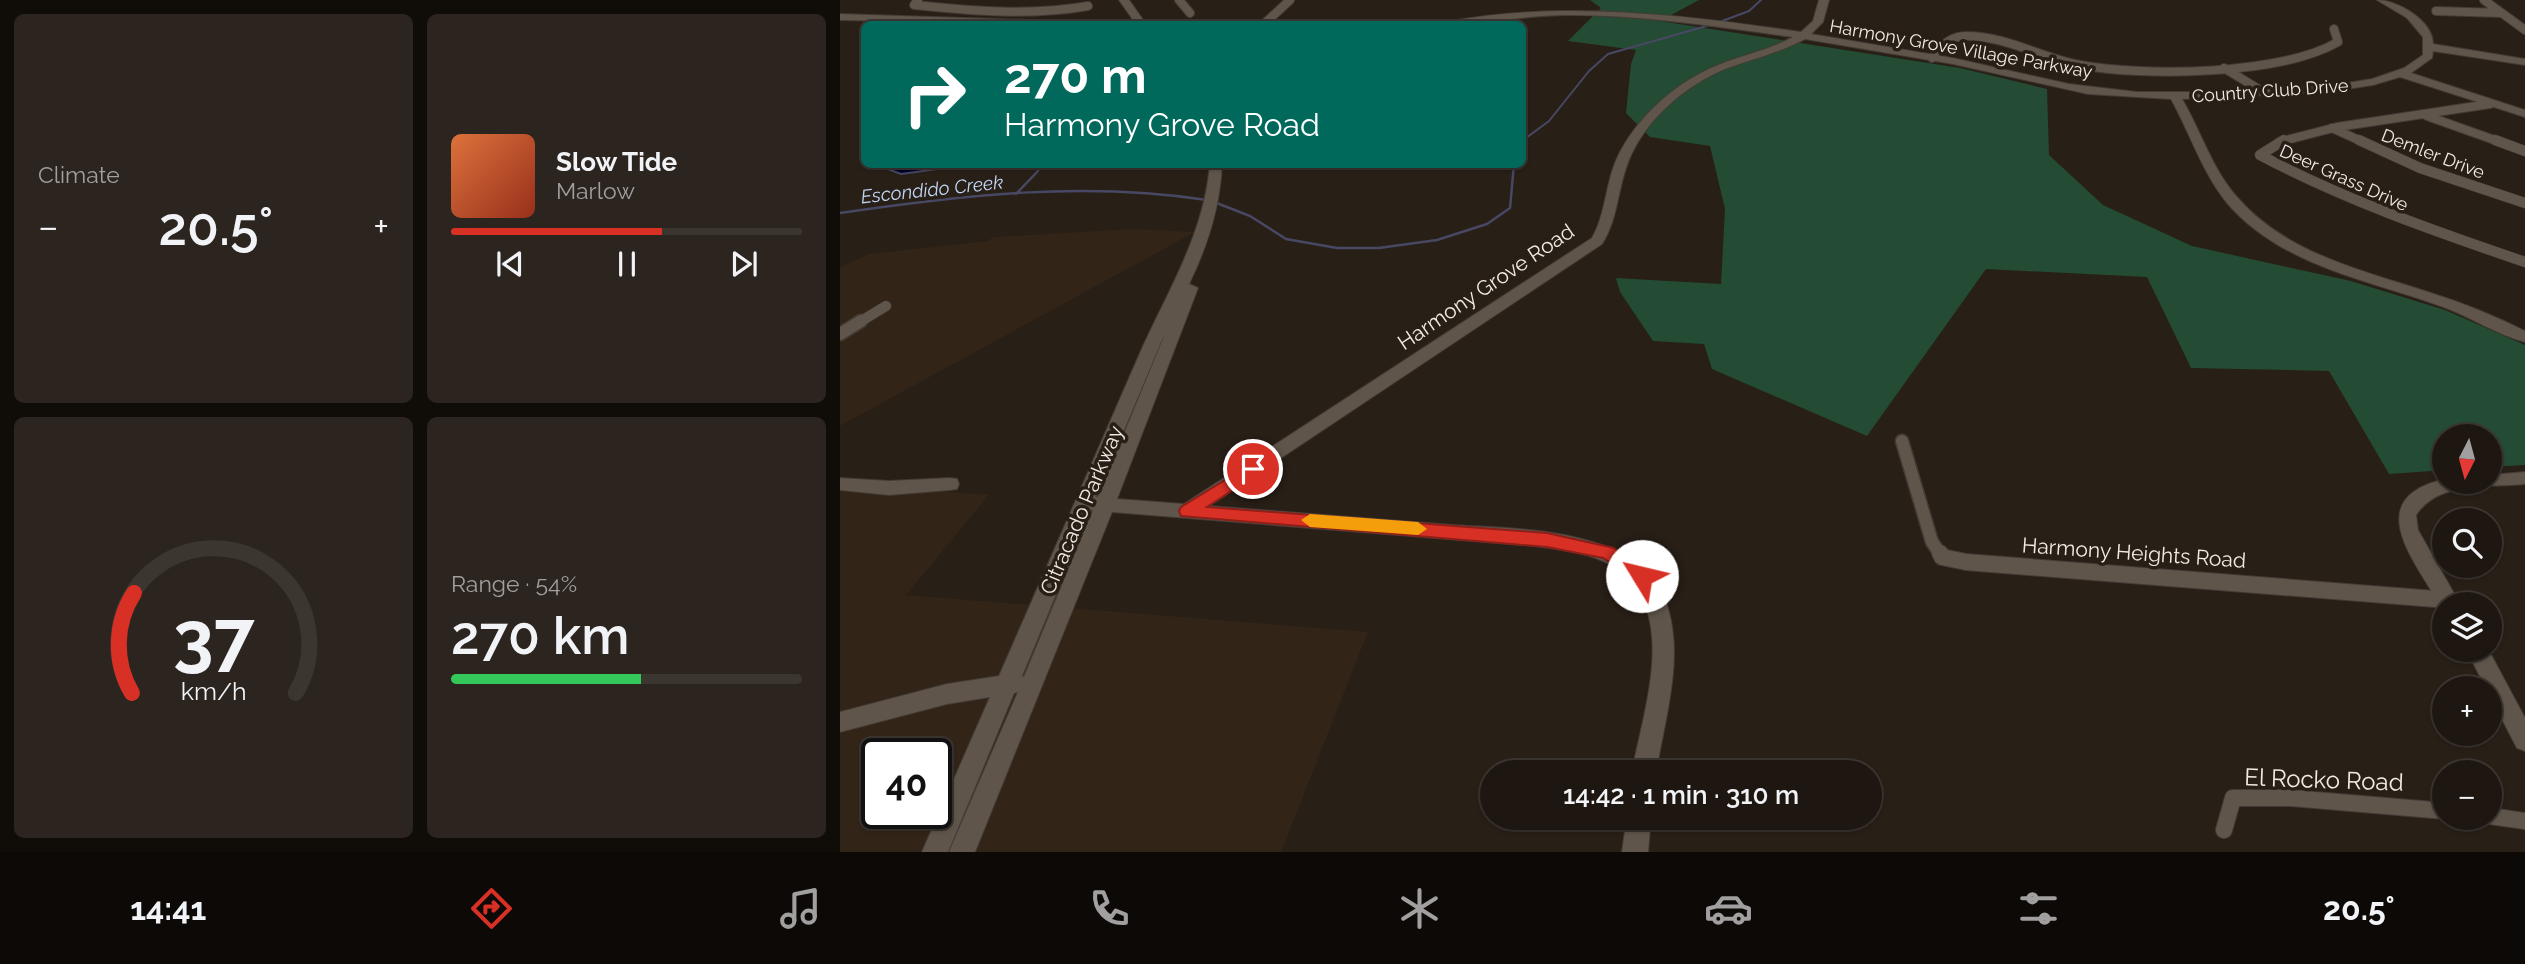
<!DOCTYPE html>
<html lang="en">
<head>
<meta charset="utf-8">
<style>
	body { margin:0; font-family:Raleway,sans-serif; background:#2b241f; color:#f1f3f6; height:100vh; display:flex; flex-direction:column; font-size:26px; white-space:nowrap }
	* { box-sizing:border-box; margin:0 }
	p { font-size:23px; color:#a19f9f }
	.icon { flex:none; width:38px; height:38px; fill:none; stroke:currentColor; stroke-width:2; stroke-linecap:round; stroke-linejoin:round }
	.map { position:relative; flex:1; overflow:hidden }
	.details { display:flex; flex-direction:column; gap:14px; padding:14px; background:#100d09; width:840px }
	.details>* { flex:none }
	.banner { position:absolute; left:21px; top:21px; width:665px; height:147px; border-radius:10px; box-shadow:0 2px 5px #0004,0 0 0 2px #3c3631; background:#00695c; color:#fff; overflow:hidden }
	.needle { width:46px; rotate:186deg }
	.buttons { position:absolute; left:1592px; top:424px; display:grid; gap:14px }
	.buttons a { display:grid; place-items:center; width:70px; height:70px; border-radius:50%; background:#1e1711; box-shadow:0 2px 5px #0004,0 0 0 2px #3c3631; font-size:35px }
	.speed { position:absolute; left:21px; top:738px; display:flex; gap:14px; font-size:35px; font-weight:700; text-align:center }
	.speed>* { display:grid; place-content:center; width:91px; height:91px; border-radius:50%; background:#1e1711; box-shadow:0 2px 5px #0004,0 0 0 2px #3c3631; line-height:1 }
	.speed .limit { border:4px solid #111; border-radius:10px; background:#fff; color:#111 }
	.pin { position:absolute; display:grid; place-items:center; width:60px; height:60px; color:#fff; margin:-30px; border:4px solid #fff; border-radius:50%; box-shadow:0 2px 7px #0007 }
	.me { position:absolute; width:77px; margin:-38px; rotate:306deg; stroke-linejoin:round; filter:drop-shadow(0 0 5px #0008) }
	.turn { display:flex; align-items:center; gap:24px; height:147px; padding:0 28px; font-size:32px }
	.turn .icon { width:91px; height:91px; stroke-width:2.5 }
	.turn b { display:block; font-size:49px; line-height:60px }
	.big { font-size:52px; font-weight:600; line-height:1.1 }
	.details .widget { flex:1; display:flex; flex-direction:column; justify-content:center; gap:10px; min-width:0; padding:0 24px; border-radius:10px; background:#2b241f }
	.details .dial { align-items:center; gap:0 }
	.dial svg { height:182px; overflow:visible; fill:none; stroke:#3c3631; stroke-width:7; stroke-linecap:round; text-anchor:middle }
	.dial text { fill:#f1f3f6; stroke:none }
	.song { display:flex; align-items:center; gap:21px }
	.cover { width:84px; height:84px; border-radius:10px; background:linear-gradient(135deg,hsl(20 70% 55%),hsl(10 70% 35%)) }
	.played { height:7px; border-radius:4px; background:linear-gradient(90deg,#d93025 60%,#3c3631 60%) }
	.keys { display:flex; justify-content:space-around; direction:ltr }
	.heat { display:flex; justify-content:space-between; align-items:center; font-size:38px; direction:ltr }
	.charge { height:10px; border-radius:5px; background:linear-gradient(90deg,#34c759 54%,#3c3631 0) }
	.details .tiles { flex:1; display:grid; gap:14px; grid-template-columns:repeat(2,1fr) }
	.trip { position:absolute; left:640px; top:760px; width:402px; height:70px; border-radius:35px; background:#1e1711; box-shadow:0 2px 5px #0004,0 0 0 2px #3c3631; font-weight:600; line-height:70px; text-align:center }
	.tab-bar { display:flex; height:112px; justify-content:space-around; align-items:center; background:#0c0907; color:#a19f9f }
	.tab-bar .icon { width:49px; height:49px }
	.tab-bar .active { color:#d93025 }
	.tab-bar b { font-size:32px; color:#f1f3f6 }
	main { display:flex; flex:1; min-height:0 }
	.map>svg:first-child { display:block }
</style>
</head>
<body>
<main>
<section class="details">
<div class="tiles">
<div class="widget"><p>Climate</p>
<div class="heat"><a>−</a><b class="big">20.5°</b><a>+</a></div>
</div>
<div class="widget">
<div class="song"><i class="cover"></i><div><b>Slow Tide</b><p>Marlow</p></div></div>
<div class="played"></div>
<div class="keys"><svg class="icon" aria-label="previous" viewBox="0 0 24 24"><path d="M18 5L8 12l10 7zM5 5v14"/></svg><svg class="icon" aria-label="pause" viewBox="0 0 24 24"><path d="M8 5v14M16 5v14"/></svg><svg class="icon" aria-label="next" viewBox="0 0 24 24"><path d="M6 5l10 7-10 7zM19 5v14"/></svg></div>
</div>
<div class="widget dial"><svg viewBox="0 0 100 80">
<path d="M14 69A42 42 0 1 1 86 69"/>
<path d="M14 69A42 42 0 0 1 15 25" stroke="#d93025"/>
<text x="50" y="56" font-size="32" font-weight="700">37</text>
<text x="50" y="72" font-size="11">km/h</text>
</svg></div>
<div class="widget"><p>Range · 54%</p><b class="big">270 km</b><div class="charge"></div></div>
</div>
</section>
<div class="map">
<svg width="1685" height="852" viewBox="0 0 1685 852">
	<rect width="100%" height="100%" fill="#281f17"/>
	<path fill="#322417" fill-rule="evenodd" d="M292,229L355,232L0,426V267L29,254L148,241L153,237Z
		M0,484L149,495L66,595L528,632L441,852H0ZM37,754H96V814H37Z"/>
	<path fill="#244b34" d="M750,0H859L820,21L1120,68L1207,89L1209,155L1263,205L1352,246L1511,281L1605,310L1685,345V465L1650,467V436H1605V470L1549,474L1489,371L1351,368L1307,277L1146,269L1027,436L872,369L864,344L813,341L780,292L776,278L881,284L885,209L870,146L810,137L786,113L791,64L796,50L728,41L761,8Z"/>
	<path fill="#00022d" stroke="#484864" stroke-width="2" d="M37,165V164L127,165L61,174Z"/>
	<g fill="none" stroke-linecap="round" stroke-linejoin="round">
		<path stroke="#484864" stroke-width="2" d="M877,23L909,11L921,0
			M682,141L709,121L749,71L768,54L870,25"/>
		<path stroke="#484864" stroke-width="2.5" d="M176,194L198,171
			M374,202L410,216L446,239L497,248H539L597,240L647,224L670,208L674,164
			M0,213C122,195 244,181 367,200"/>
		<defs>
			<path id="street-far3" d="M78,0L74,5C132,11 191,16 248,6
				M339,0L350,13
				M1644,0L1685,30
				M1596,11L1661,13
				M424,24L450,0
				M1092,58C1100,46 1110,36 1126,36C1166,36 1202,58 1240,65C1305,77 1440,75 1498,42L1494,29
				M1384,68L1425,93
				M1587,116L1660,142
				M1492,128L1523,142
				M1439,142L1497,127L1650,104"/>
			<path id="street-far2" d="M1444,140L1420,155C1505,200 1594,231 1685,262
				M1519,140L1580,168L1685,203
				M1655,140L1685,151
				M18,323L46,306"/>
			<path id="street-far1" d="M0,334L21,321
				M1062,441L1092,542L1101,555"/>
			<path id="street" d="M1100,553L1102,557L1126,562L1608,600
				M1650,816L1685,821
				M1384,830L1393,798H1451L1605,811"/>
			<path id="secondary" d="M279,0H289L306,24H296Z
				M979,0H989L983,22L971,34L1113,58L1229,84L1297,92H1386L1488,86L1532,79L1564,68L1583,55V37L1567,18L1537,0C1558,0 1593,21 1593,44L1685,59V65L1593,51L1592,58L1571,73L1685,110V117L1560,77L1533,85L1488,92L1342,99C1361,131 1372,169 1397,197C1446,254 1522,270 1591,293C1623,303 1655,316 1685,331V342C1658,335 1632,318 1606,308C1531,280 1442,267 1387,203C1362,172 1350,133 1331,99L1248,94L1113,64L965,39C939,53 912,59 885,69C847,85 810,116 792,153C777,183 780,216 762,244L369,506C450,512 531,518 612,525C660,528 713,528 759,544C783,552 809,566 821,590C848,647 826,712 816,772H792C804,707 842,605 769,564C747,552 720,550 696,546L272,512L135,852H109L178,692L174,693L108,852H82L150,697L107,704L0,732V712L107,684L159,676C206,569 253,461 300,353C328,290 364,235 370,164H382C380,207 368,245 349,284L358,288L277,499L344,504L752,238C767,212 765,180 780,152C800,114 838,81 878,65C903,55 929,50 953,37C879,27 803,15 728,15C686,15 646,24 604,24L606,22C722,0 845,15 961,32L973,21ZM325,334L258,497H256L321,342ZM251,510H253L184,677L182,676Z
				M0,14L220,21L225,24L0,20Z
				M1685,472V484C1649,488 1599,480 1576,515L1578,530L1620,604H1605V610H1603C1577,563 1518,499 1605,479V481H1650V475Z
				M0,478L49,481L110,478L117,479L119,484L117,489L110,490L49,495L0,490Z
				M1626,649H1648L1685,718V751L1677,748L1650,696V688H1646Z
				M787,817H811L808,852H782Z"/>
		</defs>
		<use href="#street-far3" stroke="#423b35" stroke-width="10"/>
		<use href="#street-far2" stroke="#423b35" stroke-width="11"/>
		<use href="#street-far1" stroke="#423b35" stroke-width="15"/>
		<use href="#street" stroke="#423b35" stroke-width="18"/>
		<use href="#secondary" stroke="#423b35" stroke-width="2"/>
		<use href="#street-far3" stroke="#5f554b" stroke-width="8"/>
		<use href="#street-far2" stroke="#5f554b" stroke-width="10"/>
		<use href="#street-far1" stroke="#5f554b" stroke-width="12"/>
		<use href="#street" stroke="#5f554b" stroke-width="16"/>
		<use href="#secondary" fill="#5f554b" fill-rule="evenodd"/>
	</g>
	<path fill="#d93025" stroke="#8d1f18" stroke-width="2" d="M413,463L421,469L419,473L367,507L707,533L774,548L811,576L802,583L763,558L707,547L341,516L339,511L341,507Z"/>
	<path fill="#f59e0b" d="M470,514L578,522L587,529L578,535L470,527L461,520Z"/>
	<g text-anchor="middle" stroke-width="7" stroke-linejoin="round" paint-order="stroke">
		<g font-size="18" fill="#f1ebe5" stroke="#281f17">
			<text transform="translate(1121 49) rotate(10)" y="6">Harmony Grove Village Parkway</text>
			<text transform="translate(1430 91) rotate(-4)" y="6">Country Club Drive</text>
			<text transform="translate(1593 154) rotate(21)" y="6">Demler Drive</text>
			<text transform="translate(1504 178) rotate(24)" y="6">Deer Grass Drive</text>
		</g>
		<g font-size="19" font-style="italic" fill="#c1d6f5" stroke="#281f17">
			<text transform="translate(92 189) rotate(-6)" y="7">Escondido Creek</text>
		</g>
		<g font-size="21" fill="#f1ebe5" stroke="#281f17">
			<text transform="translate(646 287) rotate(-34)" y="7">Harmony Grove Road</text>
			<text transform="translate(242 510) rotate(-67)" y="7">Citracado Parkway</text>
			<text transform="translate(1294 553) rotate(4)" y="7">Harmony Heights Road</text>
		</g>
		<g font-size="24" fill="#f1ebe5" stroke="#281f17">
			<text transform="translate(1484 780) rotate(2)" y="8">El Rocko Road</text>
		</g>
	</g>
</svg>
<div class="buttons">
<a><svg class="needle" viewBox="-14 -14 28 28"><path d="M0-13l5 13h-10z" fill="#e53935"/><path d="M0 13l5-13h-10z" fill="#a19f9f"/></svg></a>
<a><svg class="icon" aria-label="search" viewBox="0 0 24 24"><circle cx="10" cy="10" r="6"/><path d="M15 15l6 6"/></svg></a>
<a><svg class="icon" aria-label="layers" viewBox="0 0 24 24"><path d="M12 4l9 5-9 5-9-5zM3 14l9 5 9-5"/></svg></a>
<a>+</a>
<a>−</a>
</div>
<div class="speed"><div class="limit">40</div></div>
<div class="pin" style="left:413px;top:469px;background:#d93025"><svg class="icon" aria-label="arrive" viewBox="0 0 24 24"><path d="M6 21V4h12l-3 4 3 4H6"/></svg></div>
<svg class="me" style="left:802px;top:576px" viewBox="-20 -20 40 40"><circle r="19" fill="#fff"/><path d="M0-13L10 11 0 6-10 11z" fill="#d93025"/></svg>
<div class="trip">14:42 · 1 min · 310 m</div>
<div class="banner">
<div class="turn"><svg class="icon" aria-label="right" viewBox="0 0 24 24"><path d="M7 20v-9h11M14 6l5 5-5 5"/></svg><div><b>270 m</b>Harmony Grove Road</div></div>
</div>
</div>
</main>
<nav class="tab-bar">
<b>14:41</b>
<svg class="icon active" aria-label="directions" viewBox="0 0 24 24"><path d="M12 3l9 9-9 9-9-9zM9 14v-3h6M13 9l2 2-2 2"/></svg>
<svg class="icon" aria-label="music" viewBox="0 0 24 24"><path d="M9 18V5l10-2v13"/><circle cx="6" cy="18" r="3"/><circle cx="16" cy="16" r="3"/></svg>
<svg class="icon" aria-label="phone" viewBox="0 0 24 24"><path d="M5 4h4l2 5-3 2q2 4 5 5l2-3 5 2v4C11 20 4 13 5 4z"/></svg>
<svg class="icon" aria-label="climate" viewBox="0 0 24 24"><path d="M12 3v18M4 7l16 10M4 17L20 7"/></svg>
<svg class="icon" aria-label="car" viewBox="0 0 24 24"><path d="M5 17H2v-5l4-1 3-4h7l3 4 3 1v5h-3M9 17h6M6 11h13"/><circle cx="7" cy="17" r="2"/><circle cx="17" cy="17" r="2"/></svg>
<svg class="icon" aria-label="filters" viewBox="0 0 24 24"><path d="M4 7h16M4 17h16"/><circle cx="9" cy="7" r="2"/><circle cx="15" cy="17" r="2"/></svg>
<b>20.5°</b>
</nav>
</body>
</html>
